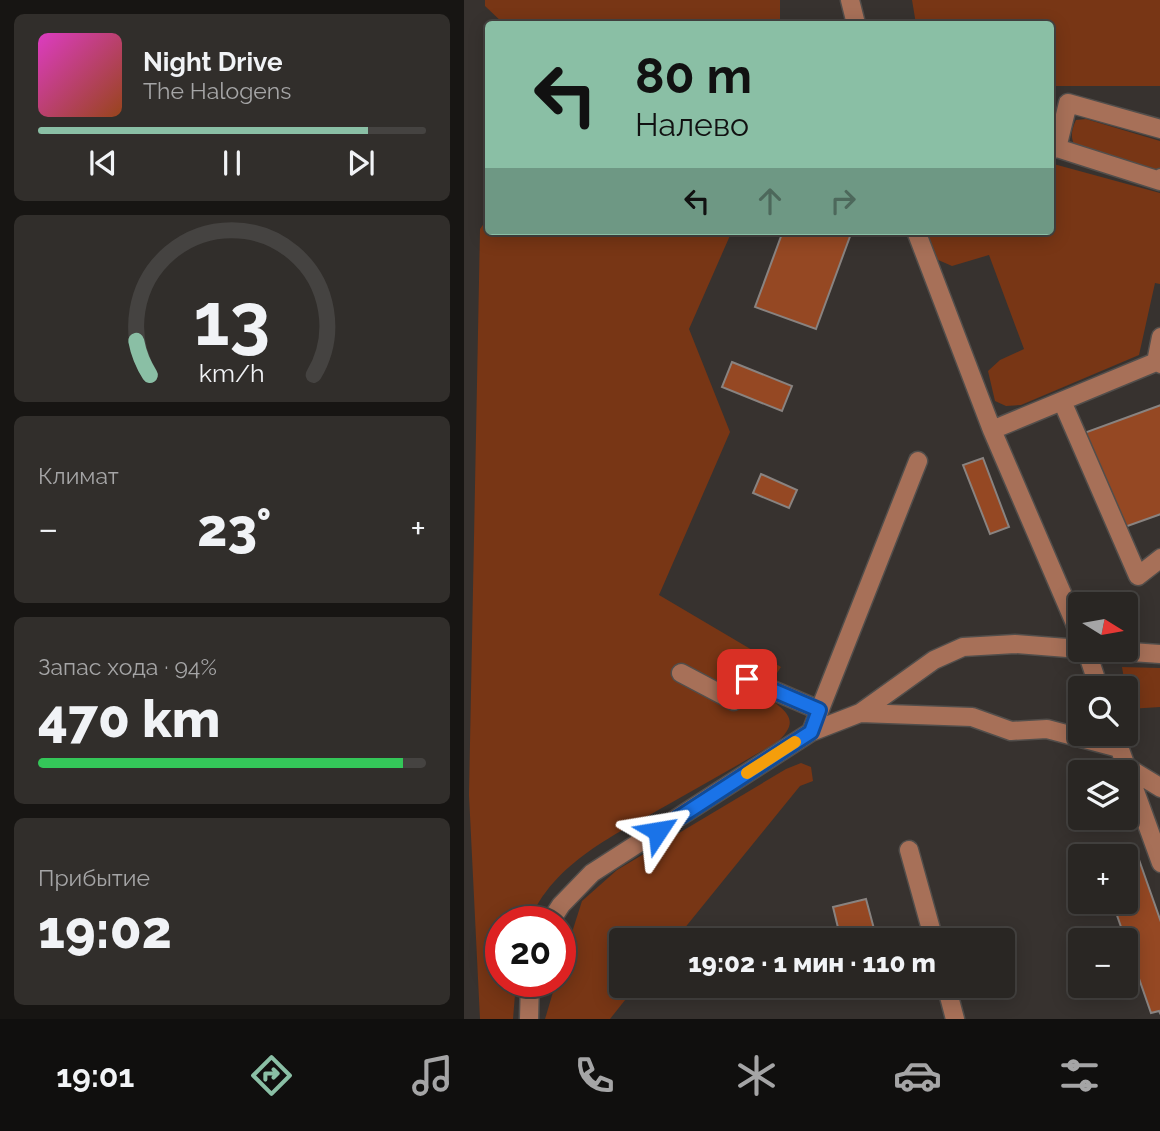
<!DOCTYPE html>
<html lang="ru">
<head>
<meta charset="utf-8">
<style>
	body { margin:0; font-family:Raleway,sans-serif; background:#312e2b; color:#f1f3f6; height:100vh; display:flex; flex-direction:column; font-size:26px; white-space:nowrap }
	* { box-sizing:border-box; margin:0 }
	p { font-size:23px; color:#a5a5a6 }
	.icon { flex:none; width:38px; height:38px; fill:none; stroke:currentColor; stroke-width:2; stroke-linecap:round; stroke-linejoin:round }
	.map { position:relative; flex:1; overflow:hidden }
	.side { display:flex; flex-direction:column; gap:14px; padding:14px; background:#171513; width:464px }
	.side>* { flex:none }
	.hud { position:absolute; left:21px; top:21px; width:569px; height:214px; border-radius:7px; box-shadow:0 4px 18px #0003,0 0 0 2px #454341; background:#8abfa5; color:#111; overflow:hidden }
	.needle { width:46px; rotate:101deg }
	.fabs { position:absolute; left:604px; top:592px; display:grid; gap:14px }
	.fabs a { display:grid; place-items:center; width:70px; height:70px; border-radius:7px; background:#292623; box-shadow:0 4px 18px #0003,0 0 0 2px #454341; font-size:35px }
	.speed { position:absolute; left:21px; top:906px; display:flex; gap:14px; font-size:35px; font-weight:700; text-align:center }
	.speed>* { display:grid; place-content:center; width:91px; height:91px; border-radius:50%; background:#292623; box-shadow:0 4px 18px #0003,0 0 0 2px #454341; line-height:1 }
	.speed .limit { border:10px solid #d22; background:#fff; color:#111 }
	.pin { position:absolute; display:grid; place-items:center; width:60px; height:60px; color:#fff; margin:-30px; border-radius:14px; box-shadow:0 4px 10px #0006 }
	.me { position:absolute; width:77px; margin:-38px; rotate:57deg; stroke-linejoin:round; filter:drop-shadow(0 0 5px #0008) }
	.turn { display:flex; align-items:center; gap:24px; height:147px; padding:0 35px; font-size:32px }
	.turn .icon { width:91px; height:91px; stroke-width:2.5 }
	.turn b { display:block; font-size:49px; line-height:60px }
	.lanes { display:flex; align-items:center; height:66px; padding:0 35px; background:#0003; justify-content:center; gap:35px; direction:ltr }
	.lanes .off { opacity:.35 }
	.big { font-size:52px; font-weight:800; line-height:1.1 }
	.side .widget { flex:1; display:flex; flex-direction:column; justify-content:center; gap:10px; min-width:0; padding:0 24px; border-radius:10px; background:#312e2b }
	.side .dial { align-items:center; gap:0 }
	.dial svg { height:182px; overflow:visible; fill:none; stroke:#454341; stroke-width:7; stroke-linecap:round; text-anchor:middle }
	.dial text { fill:#f1f3f6; stroke:none }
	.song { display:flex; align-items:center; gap:21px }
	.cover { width:84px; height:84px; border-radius:10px; background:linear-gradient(135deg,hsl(310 70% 55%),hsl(20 70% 35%)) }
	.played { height:7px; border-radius:4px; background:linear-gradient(90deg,#8abfa5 85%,#454341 85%) }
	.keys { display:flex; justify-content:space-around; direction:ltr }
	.heat { display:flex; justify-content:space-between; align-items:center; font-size:38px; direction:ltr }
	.charge { height:10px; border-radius:5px; background:linear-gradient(90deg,#34c759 94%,#454341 0) }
	.trip { position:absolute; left:145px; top:928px; width:406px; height:70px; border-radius:7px; background:#292623; box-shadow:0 4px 18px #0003,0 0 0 2px #454341; font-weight:800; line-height:70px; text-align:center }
	.dock { display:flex; height:112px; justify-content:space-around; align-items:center; background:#100f0e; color:#a5a5a6 }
	.dock .icon { width:49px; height:49px }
	.dock .current { color:#8abfa5 }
	.dock b { font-size:32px; color:#f1f3f6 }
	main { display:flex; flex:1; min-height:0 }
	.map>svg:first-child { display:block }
</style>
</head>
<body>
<main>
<section class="side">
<div class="widget">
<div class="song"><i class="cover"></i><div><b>Night Drive</b><p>The Halogens</p></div></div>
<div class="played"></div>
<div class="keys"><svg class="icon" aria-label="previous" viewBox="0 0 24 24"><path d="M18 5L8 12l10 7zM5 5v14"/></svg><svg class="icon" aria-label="pause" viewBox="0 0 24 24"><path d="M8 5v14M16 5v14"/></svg><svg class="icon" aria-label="next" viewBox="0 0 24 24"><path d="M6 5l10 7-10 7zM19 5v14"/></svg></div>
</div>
<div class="widget dial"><svg viewBox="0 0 100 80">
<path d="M14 69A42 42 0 1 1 86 69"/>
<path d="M14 69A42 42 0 0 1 8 54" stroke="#8abfa5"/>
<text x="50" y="56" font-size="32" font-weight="700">13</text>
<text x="50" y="72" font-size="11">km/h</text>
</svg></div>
<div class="widget"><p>Климат</p>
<div class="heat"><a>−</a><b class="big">23°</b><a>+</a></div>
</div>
<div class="widget"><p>Запас хода · 94%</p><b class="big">470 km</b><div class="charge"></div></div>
<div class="widget"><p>Прибытие</p><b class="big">19:02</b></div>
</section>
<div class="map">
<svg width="697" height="1019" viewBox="0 0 697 1019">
	<rect width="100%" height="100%" fill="#37322f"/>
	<path fill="#783615" d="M21,0H316V24H40L21,6Z
		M448,0H696V86H586V24H452Z
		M622,119L696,141V174L612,148C606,138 607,131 612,120Z
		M586,163L696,193V284L691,283L675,355L557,405L542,406L531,401L524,371L536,360L560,349L525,255L488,266L472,259L463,231H586Z
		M24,218V231H268L225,329L266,432L195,595L317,667L299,694C320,710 340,719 312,743C277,763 241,784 205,804C153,834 89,862 65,922H37V982H52L49,1019H16L5,795L16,229Z
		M658,667L696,668V707L665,709Z
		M337,763L347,767L349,781L336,786L211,940H158V985H173L146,1019H81L92,982H96V970L118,901L153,870L322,769Z"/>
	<path fill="#954823" stroke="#898380" stroke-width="2" d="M319,231H388L352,329L291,307Z
		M268,362L328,386L318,411L258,387Z
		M697,405V514L655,529L620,433Z
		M519,458L545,527L526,534L499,465Z
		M297,474L333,490L325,508L289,493Z
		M673,854L697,922V1015L695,1011L687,1013L648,901H662V858Z
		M402,899L413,940H377L369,907Z"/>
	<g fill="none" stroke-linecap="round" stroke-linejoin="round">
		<defs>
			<path id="minor" d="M386,0L392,24
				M593,148L696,181L697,178
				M586,150L593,148L604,103L697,129
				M452,231L528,430L616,635
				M692,362L697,337
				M598,401L674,576L697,558
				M528,430L692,362L697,364
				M622,649L635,688
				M624,649L697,654
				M217,673L270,701L283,679L355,710
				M396,713L508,717L547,731L583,729L655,748
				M347,732L454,461
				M650,733L697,863
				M661,766L697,788
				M445,850L470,940
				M86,922L97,905L128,873L347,732L396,713L470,660L499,647L551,644L616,649
				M482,985L491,1019
				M65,1019L66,982"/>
		</defs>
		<use href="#minor" stroke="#524e4b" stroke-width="21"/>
		<use href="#minor" stroke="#a77058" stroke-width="18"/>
	</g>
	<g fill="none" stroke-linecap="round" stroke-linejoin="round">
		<defs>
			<path id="route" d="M194,831L347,732L355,710L283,679"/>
		</defs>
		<use href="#route" stroke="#114b97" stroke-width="18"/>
		<use href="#route" stroke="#1a73e8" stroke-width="12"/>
		<path stroke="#f59e0b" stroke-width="12" d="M283,773L331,742"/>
	</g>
</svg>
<div class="fabs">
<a><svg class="needle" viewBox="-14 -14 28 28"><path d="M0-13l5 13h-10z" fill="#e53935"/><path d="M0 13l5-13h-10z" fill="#a5a5a6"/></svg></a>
<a><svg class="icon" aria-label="search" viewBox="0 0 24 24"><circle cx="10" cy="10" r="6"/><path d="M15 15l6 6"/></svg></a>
<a><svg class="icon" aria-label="layers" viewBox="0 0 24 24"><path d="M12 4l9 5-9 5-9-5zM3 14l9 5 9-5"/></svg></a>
<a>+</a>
<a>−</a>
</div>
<div class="speed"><div class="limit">20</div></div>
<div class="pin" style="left:283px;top:679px;background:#d93025"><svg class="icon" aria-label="arrive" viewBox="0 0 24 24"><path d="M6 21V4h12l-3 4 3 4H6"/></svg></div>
<svg class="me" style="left:194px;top:831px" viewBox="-20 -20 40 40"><path d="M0-17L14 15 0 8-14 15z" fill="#1a73e8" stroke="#fff" stroke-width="4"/></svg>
<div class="trip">19:02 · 1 мин · 110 m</div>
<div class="hud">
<div class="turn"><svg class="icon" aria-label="left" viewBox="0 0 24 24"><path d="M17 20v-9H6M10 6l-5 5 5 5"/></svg><div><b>80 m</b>Налево</div></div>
<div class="lanes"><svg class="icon" aria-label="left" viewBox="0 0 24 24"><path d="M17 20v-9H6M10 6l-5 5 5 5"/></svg><svg class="icon off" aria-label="ahead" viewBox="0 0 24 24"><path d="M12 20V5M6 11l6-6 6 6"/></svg><svg class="icon off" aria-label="right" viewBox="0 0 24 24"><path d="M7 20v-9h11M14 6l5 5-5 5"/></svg></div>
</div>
</div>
</main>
<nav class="dock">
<b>19:01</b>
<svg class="icon current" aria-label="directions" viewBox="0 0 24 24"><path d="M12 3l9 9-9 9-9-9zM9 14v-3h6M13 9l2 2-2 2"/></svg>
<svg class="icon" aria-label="music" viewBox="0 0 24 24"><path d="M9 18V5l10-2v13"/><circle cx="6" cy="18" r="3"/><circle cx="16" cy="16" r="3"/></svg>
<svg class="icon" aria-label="phone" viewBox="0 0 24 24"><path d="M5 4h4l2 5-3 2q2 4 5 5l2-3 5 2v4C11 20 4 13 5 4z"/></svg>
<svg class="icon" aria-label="climate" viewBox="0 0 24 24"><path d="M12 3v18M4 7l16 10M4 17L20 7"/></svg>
<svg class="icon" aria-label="car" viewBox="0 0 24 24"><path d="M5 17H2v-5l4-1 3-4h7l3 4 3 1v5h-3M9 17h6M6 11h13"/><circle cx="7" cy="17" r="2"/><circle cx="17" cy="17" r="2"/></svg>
<svg class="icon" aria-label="filters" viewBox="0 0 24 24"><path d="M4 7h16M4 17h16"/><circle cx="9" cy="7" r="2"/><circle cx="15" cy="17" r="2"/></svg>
</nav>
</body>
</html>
